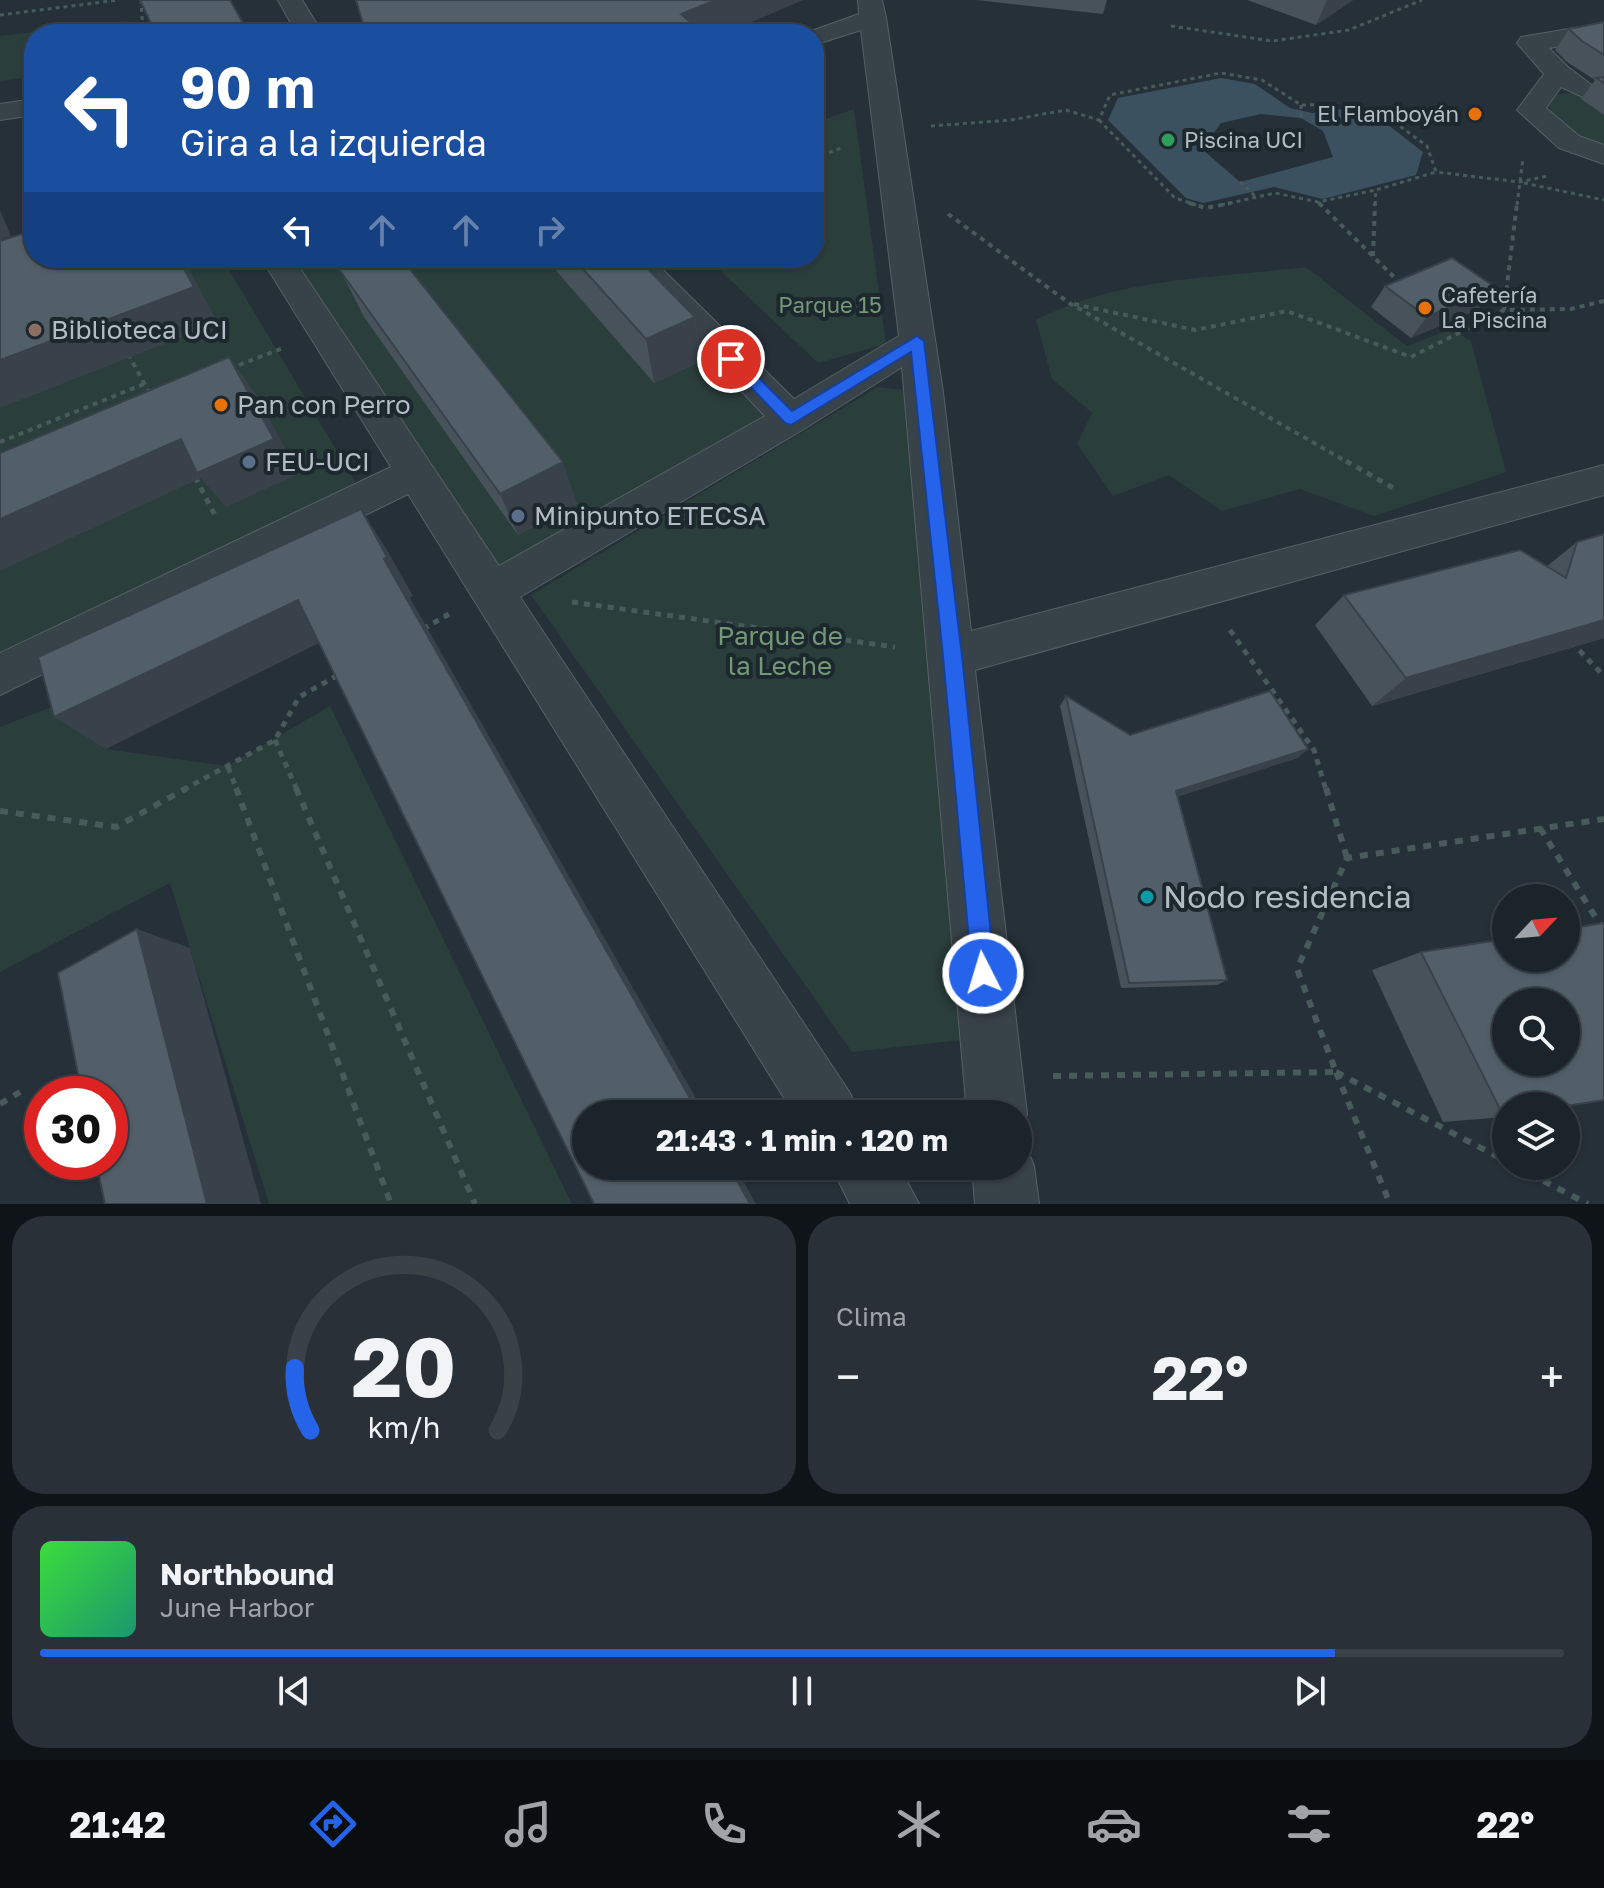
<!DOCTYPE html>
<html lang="es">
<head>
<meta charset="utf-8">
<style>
	body { margin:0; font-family:"Golos Text",sans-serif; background:#293037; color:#f1f3f6; height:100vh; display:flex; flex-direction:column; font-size:30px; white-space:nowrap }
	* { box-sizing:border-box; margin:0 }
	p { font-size:26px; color:#a0a4a9 }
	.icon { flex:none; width:44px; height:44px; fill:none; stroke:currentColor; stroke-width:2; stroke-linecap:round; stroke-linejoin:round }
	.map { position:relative; height:1204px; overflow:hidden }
	.panel { display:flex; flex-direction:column; gap:12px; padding:12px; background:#0f1418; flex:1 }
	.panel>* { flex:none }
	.top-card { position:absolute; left:24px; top:24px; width:800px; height:244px; border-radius:32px; box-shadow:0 2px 6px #0004,0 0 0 2px #3a4147; background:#1a4fa0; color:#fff; overflow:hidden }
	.needle { width:52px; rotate:64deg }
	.fabs { position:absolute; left:1492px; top:884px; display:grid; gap:16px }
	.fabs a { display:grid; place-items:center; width:88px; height:88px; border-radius:50%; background:#1c242b; box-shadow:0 2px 6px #0004,0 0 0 2px #3a4147; font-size:40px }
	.speed { position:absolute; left:24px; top:1076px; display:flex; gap:16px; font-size:40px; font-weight:700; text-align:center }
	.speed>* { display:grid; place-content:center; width:104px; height:104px; border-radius:50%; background:#1c242b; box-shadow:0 2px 6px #0004,0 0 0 2px #3a4147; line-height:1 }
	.speed .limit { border:12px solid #d22; background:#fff; color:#111 }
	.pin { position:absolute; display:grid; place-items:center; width:68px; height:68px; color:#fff; margin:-34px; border:4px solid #fff; border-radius:50%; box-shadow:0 2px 8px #0007 }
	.me { position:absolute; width:88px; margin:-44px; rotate:355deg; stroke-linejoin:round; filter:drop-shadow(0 0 6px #0008) }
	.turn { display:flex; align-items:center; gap:28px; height:168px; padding:0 24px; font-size:36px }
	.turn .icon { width:104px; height:104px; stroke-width:2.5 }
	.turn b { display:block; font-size:56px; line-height:68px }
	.lanes { display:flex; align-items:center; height:76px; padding:0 24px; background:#0003; justify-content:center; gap:40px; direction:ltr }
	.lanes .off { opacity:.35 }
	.big { font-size:60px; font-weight:700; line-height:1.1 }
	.panel .card { flex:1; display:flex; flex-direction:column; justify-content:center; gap:12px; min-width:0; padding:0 28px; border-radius:32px; background:#293037 }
	.panel .dial { align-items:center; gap:0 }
	.dial svg { height:208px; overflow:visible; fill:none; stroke:#3a4147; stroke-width:7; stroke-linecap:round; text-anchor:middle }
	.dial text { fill:#f1f3f6; stroke:none }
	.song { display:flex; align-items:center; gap:24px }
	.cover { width:96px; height:96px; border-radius:12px; background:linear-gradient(135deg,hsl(120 70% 55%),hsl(160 70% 35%)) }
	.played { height:8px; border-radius:4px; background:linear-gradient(90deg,#2563eb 85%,#3a4147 85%) }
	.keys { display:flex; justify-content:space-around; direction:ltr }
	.heat { display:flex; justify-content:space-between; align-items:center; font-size:44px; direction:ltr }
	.panel .tiles { flex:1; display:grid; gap:12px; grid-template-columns:1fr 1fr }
	.card:last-child { grid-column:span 2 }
	.trip { position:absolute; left:572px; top:1100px; width:460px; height:80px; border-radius:40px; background:#1c242b; box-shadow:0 2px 6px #0004,0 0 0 2px #3a4147; font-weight:700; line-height:80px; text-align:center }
	.tab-bar { display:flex; height:128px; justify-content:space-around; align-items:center; background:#0b0e11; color:#a0a4a9 }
	.tab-bar .icon { width:56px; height:56px }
	.tab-bar .selected { color:#2563eb }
	.tab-bar b { font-size:36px; color:#f1f3f6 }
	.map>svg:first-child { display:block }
</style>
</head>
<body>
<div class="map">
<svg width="1604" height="1204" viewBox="0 0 1604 1204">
	<rect width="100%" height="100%" fill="#253039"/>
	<path fill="#2a3e3b" d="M127,21L123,34H34V77L0,81V36Z
		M1564,93L1578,94L1604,108V147C1583,138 1556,125 1547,103L1553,96Z
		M854,109L886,344L818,363L707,258H814V123Z
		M115,258H222L360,490L0,660V275Z
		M277,258H632L791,419L492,591Z
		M1306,267L1407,346L1451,329L1471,341L1506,472L1374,516L1300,489L1222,511L1169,475L1113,496L1077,444L1092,413L1052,379L1036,320C1118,277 1215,278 1306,267Z
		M878,387L924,392L989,1037L852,1052L531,595Z
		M89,692L106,749L227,766L330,706L572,1204H269L170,883L0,972V727Z"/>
	<path fill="#3c5160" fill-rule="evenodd" d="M1221,78L1255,84L1290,108L1312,113L1352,108L1374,114L1423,152L1416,175L1323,199L1274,187L1203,203L1186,198L1108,120L1118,98ZM1261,114L1301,118L1323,131L1333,157L1240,182L1202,149L1221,123Z"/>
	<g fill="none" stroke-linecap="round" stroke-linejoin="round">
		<defs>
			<path id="minor" d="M278,0H302L323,34H297Z
				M858,0H882L886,18L943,392L971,631L1604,465V495L975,670L1027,1114L1018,1136V1114H967L902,367L804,429L520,597L850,1093L859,1114H794L408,494L0,695V653L391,467L261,258H293L499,566L765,416L616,258H651L794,399L899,336L861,30L814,45V34H803L859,14Z
				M1604,23V39L1549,48L1568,67L1597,89L1593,95L1583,97L1561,87L1546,108L1579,136L1604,145V164L1559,148L1517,110L1544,74L1517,43L1521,37Z
				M34,99V115L0,120V104Z
				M1018,1141L1025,1144L1034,1166L1039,1204H975L972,1166H1018Z
				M831,1166H899L919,1204H850Z"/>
		</defs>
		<use href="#minor" stroke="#566067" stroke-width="2"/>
		<path stroke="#485b5a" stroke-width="3" stroke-dasharray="4 4" stroke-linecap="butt" d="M141,0L143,34
			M0,15L118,0
			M1171,26L1272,41L1349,30L1422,0
			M1301,105V118
			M1099,120L1175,198L1196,205
			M931,126L1011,120L1066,110L1099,120L1110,95L1221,73L1262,80L1301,105L1353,104L1382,113L1427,146L1436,172L1519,182L1548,176
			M814,158L844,147
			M1240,182L1256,197
			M1524,183L1604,200
			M1318,202L1321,205
			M1221,205L1275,193L1318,202L1376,190
			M1375,205L1376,190L1436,172
			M1517,205L1523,158"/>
		<path stroke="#485b5a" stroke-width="4" stroke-dasharray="5 5" stroke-linecap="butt" d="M1189,203L1206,208L1231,203
			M1319,203L1397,280
			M948,214L1069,303L1349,463
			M1373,256L1375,203
			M1074,304L1195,330L1287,311L1411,357L1504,310L1571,309L1604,301
			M1504,310L1517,203
			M128,354L150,394
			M239,365L283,348
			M0,442L144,384"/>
		<path stroke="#485b5a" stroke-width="5" stroke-dasharray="6 6" stroke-linecap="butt" d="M1346,461L1395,489
			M195,477L216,517
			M572,602L895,647
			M423,629L449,614
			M1230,630L1314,750L1326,790
			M1571,642L1604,676
			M275,740L297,790
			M228,767L237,790
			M183,790L275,740L299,697L340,674"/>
		<path stroke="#485b5a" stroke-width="6" stroke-dasharray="8 8" stroke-linecap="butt" d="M236,788L391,1204
			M296,788L475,1204
			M1326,788L1347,858
			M0,811L116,827L187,788
			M1540,828L1604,931
			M1336,1072L1506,1161
			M1336,1072L1390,1204
			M1053,1076L1336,1072L1297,969L1347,858L1604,819
			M0,1104L20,1092
			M1515,1166L1588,1204"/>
		<use href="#minor" fill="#384249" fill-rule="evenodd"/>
	</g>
	<path fill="#47525a" d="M976,0H1107L1103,14Z
		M1247,0H1353L1316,25Z
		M1604,22V115L1581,99L1595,80L1567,62L1555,50L1569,29Z
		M545,258H637L695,317L700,362L654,383Z
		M341,272L577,504L518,535L364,317Z
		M1385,286L1479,309L1411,338L1371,307Z
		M1604,534V638L1372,706L1315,625L1344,595L1547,566L1577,542Z
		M1066,696L1130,735L1308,749L1297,758L1178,796L1227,980L1217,985L1121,988L1060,706Z
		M1421,952L1504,1117L1443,1122L1372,970Z"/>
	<path fill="#39424a" d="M716,0H803L724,34H684L681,14Z
		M1327,0H1353L1316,25Z
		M0,210L11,236L2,239L21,260L0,245Z
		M178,258H183L218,323L0,408V360Z
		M1495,287L1479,309L1411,338L1427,317Z
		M695,317L700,362L654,383L646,339Z
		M229,357L255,393L299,474L226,507L201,478L0,571V519Z
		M563,462L577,504L518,535L500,494Z
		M361,509L387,550L413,596L410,598L705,1114H699L384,559Z
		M298,600L331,637L106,749L54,717Z
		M1604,620V638L1372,706L1406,678Z
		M1308,749L1297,758L1168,800L1176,791Z
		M137,929L190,948L261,1204H207Z
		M729,1166H735L756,1204H750Z"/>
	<path fill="#525f69" stroke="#39424a" stroke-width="2" fill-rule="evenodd" d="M140,0H230L249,34H156Z
		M356,0H716L681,14L705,34H366Z
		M1604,22V55L1582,41L1569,29Z
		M279,28L282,34H253Z
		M1604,77V83L1596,78Z
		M34,230V258H178L194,287L0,360V241Z
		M335,258H401L563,462L500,494L341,272Z
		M573,258H637L695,317L646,339Z
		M1452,258L1495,287L1427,317L1385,286Z
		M229,357L274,439L197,473L181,439L0,519V453Z
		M361,509L387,557L384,559L699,1114H586V1166H729L750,1204H594L298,600L54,717L38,657Z
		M1604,534V620L1406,678L1344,595L1520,550L1566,578L1577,542Z
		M1270,691L1308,749L1176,791L1227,980L1129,983L1066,696L1130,735Z
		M1604,923V1100L1566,1106H1506V1117H1504L1421,952L1506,939V958H1566V929ZM1506,1002H1566V1062H1506Z
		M137,929L207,1204H105L96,1162H110V1094H82L58,973Z"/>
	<path fill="#2563eb" stroke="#184099" stroke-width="2" d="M917,336L924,341L962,656L995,973L991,981L983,985L975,981L972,973L943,656L911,352L791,425L785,423L724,359L726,355H736L792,411Z"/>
	<g fill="#e8710a" stroke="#1d272e" stroke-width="3">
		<circle cx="1475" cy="114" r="8"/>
		<circle cx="1425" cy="308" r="8"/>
		<circle cx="221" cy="405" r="8"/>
	</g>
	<circle fill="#2e9e5b" stroke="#1d272e" stroke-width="3" cx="1168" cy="140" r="8"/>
	<circle fill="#8d6e63" stroke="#1d272e" stroke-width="3" cx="35" cy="330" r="8"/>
	<g fill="#5c6f8a" stroke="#1d272e" stroke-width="3">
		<circle cx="249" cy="462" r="8"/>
		<circle cx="518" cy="516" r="8"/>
	</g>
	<circle fill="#0f9aa8" stroke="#1d272e" stroke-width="3" cx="1147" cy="897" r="8"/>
	<g text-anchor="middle" stroke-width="8" stroke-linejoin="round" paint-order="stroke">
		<g font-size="22" fill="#b3bdc5" stroke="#1d272e" text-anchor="start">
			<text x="1459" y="122" text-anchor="end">El Flamboyán</text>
			<text x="1184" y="148">Piscina UCI</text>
			<text x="1441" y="303">Cafetería<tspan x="1441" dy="25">La Piscina</tspan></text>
		</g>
		<g font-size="22" fill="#749977" stroke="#1d272e">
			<text x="830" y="313">Parque 15</text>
		</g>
		<g font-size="26" fill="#b3bdc5" stroke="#1d272e" text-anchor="start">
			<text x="51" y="339">Biblioteca UCI</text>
			<text x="237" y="414">Pan con Perro</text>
			<text x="265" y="471">FEU-UCI</text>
			<text x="534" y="525">Minipunto ETECSA</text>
		</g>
		<g font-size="26" fill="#749977" stroke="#1d272e">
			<text x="780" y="645">Parque de<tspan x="780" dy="30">la Leche</tspan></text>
		</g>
		<g font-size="32" fill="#b3bdc5" stroke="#1d272e" text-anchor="start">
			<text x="1163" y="908">Nodo residencia</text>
		</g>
	</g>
</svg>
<div class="fabs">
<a><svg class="needle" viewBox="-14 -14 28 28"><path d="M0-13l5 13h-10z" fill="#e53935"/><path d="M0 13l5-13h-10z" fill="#a0a4a9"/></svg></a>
<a><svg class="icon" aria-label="search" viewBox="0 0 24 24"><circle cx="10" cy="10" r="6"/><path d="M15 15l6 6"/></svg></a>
<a><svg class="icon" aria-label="layers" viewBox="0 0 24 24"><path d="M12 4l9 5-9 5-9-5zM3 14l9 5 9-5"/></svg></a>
</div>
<div class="speed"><div class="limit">30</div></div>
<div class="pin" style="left:731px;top:359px;background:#d93025"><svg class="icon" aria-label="arrive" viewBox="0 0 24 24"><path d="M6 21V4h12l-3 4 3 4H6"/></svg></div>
<svg class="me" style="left:983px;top:973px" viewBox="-20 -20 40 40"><circle r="17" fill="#2563eb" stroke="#fff" stroke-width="3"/><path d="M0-11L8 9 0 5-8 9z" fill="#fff"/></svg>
<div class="trip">21:43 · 1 min · 120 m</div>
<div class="top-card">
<div class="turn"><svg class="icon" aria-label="left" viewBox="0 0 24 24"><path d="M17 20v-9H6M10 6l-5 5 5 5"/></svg><div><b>90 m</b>Gira a la izquierda</div></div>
<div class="lanes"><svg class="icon" aria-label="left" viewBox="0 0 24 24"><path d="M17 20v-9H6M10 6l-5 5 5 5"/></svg><svg class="icon off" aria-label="ahead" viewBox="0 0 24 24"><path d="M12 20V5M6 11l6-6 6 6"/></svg><svg class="icon off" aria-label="ahead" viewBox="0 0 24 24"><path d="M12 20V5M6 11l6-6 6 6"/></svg><svg class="icon off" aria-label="right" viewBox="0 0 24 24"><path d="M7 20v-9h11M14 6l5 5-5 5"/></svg></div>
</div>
</div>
<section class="panel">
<div class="tiles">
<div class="card dial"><svg viewBox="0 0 100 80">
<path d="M14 69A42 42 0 1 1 86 69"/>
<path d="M14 69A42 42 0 0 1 8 45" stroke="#2563eb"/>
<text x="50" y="56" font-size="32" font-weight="700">20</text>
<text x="50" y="72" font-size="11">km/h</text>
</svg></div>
<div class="card"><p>Clima</p>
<div class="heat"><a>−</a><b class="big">22°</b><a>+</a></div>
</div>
<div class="card">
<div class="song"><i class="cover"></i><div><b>Northbound</b><p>June Harbor</p></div></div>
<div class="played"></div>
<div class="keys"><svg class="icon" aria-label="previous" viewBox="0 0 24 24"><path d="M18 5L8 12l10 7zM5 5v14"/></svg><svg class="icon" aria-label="pause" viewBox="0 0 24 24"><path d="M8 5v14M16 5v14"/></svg><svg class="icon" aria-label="next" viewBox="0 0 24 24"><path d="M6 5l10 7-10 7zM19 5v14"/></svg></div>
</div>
</div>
</section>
<nav class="tab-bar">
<b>21:42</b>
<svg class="icon selected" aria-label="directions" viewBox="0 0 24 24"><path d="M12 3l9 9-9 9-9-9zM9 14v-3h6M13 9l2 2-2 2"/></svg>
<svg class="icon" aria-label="music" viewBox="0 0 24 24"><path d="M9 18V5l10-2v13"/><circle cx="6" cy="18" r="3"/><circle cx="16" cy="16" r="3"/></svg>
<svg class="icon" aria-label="phone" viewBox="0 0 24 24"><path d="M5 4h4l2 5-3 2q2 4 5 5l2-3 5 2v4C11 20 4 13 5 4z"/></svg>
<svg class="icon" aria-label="climate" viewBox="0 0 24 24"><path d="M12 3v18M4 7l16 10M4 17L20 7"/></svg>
<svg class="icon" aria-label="car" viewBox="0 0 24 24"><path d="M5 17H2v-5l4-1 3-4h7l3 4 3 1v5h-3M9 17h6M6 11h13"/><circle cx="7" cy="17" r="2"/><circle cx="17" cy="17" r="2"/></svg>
<svg class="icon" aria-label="filters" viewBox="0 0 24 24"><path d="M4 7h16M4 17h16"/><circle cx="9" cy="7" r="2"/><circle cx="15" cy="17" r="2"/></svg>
<b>22°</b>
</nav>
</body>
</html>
